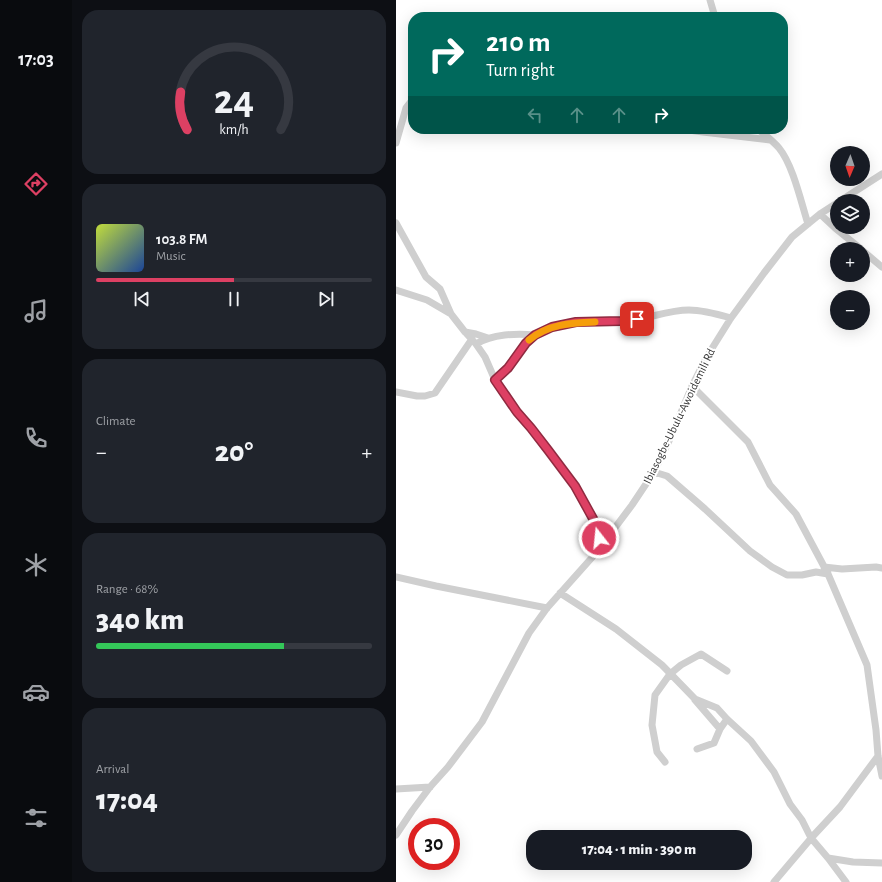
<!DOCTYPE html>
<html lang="en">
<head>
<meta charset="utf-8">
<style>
	body { margin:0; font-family:"Alegreya Sans",sans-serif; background:#20242c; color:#f1f3f6; height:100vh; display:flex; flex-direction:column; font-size:15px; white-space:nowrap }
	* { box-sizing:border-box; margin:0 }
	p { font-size:13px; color:#9ea1a6 }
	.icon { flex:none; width:22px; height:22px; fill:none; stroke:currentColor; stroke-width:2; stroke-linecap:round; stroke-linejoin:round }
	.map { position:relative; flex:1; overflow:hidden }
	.drawer { display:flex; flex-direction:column; gap:10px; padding:10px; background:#0d0f14; width:324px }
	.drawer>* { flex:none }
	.hud { position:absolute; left:12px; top:12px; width:380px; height:122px; border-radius:16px; box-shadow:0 4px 16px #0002; background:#00695c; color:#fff; overflow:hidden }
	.needle { width:26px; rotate:182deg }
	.tools { position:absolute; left:434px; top:146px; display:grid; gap:8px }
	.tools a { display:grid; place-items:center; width:40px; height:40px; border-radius:50%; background:#171b24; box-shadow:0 4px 16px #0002; font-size:20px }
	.speed { position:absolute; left:12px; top:818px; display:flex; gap:8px; font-size:20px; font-weight:700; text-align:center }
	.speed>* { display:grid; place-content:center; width:52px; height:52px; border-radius:50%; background:#171b24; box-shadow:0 4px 16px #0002; line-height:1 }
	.speed .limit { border:6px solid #d22; background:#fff; color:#111 }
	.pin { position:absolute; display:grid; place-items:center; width:34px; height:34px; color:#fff; margin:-17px; border-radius:8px; box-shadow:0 2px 6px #0006 }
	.me { position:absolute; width:44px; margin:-22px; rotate:344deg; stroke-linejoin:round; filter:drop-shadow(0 0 3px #0008) }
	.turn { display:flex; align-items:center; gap:14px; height:84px; padding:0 12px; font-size:18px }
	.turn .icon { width:52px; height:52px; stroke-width:2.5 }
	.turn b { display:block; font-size:28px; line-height:34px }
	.lanes { display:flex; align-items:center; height:38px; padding:0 12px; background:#0003; justify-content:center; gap:20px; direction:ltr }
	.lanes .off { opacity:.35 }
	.big { font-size:30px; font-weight:800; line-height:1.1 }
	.drawer .widget { flex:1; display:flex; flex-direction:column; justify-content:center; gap:6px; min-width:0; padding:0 14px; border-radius:16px; background:#20242c }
	.drawer .dial { align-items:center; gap:0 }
	.dial svg { height:104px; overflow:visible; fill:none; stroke:#363941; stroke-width:7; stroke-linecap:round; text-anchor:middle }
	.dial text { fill:#f1f3f6; stroke:none }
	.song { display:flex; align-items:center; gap:12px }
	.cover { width:48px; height:48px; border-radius:6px; background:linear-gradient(135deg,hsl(70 70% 55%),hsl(220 70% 35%)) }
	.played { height:4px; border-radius:2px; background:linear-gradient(90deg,#dd4063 50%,#363941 50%) }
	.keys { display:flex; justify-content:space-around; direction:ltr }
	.heat { display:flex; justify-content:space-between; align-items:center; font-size:22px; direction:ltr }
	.charge { height:6px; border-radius:3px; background:linear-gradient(90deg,#34c759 68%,#363941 0) }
	.trip { position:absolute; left:130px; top:830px; width:226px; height:40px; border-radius:16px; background:#171b24; box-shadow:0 4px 16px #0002; font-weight:800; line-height:40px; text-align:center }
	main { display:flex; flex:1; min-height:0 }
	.menu { display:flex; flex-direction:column; width:72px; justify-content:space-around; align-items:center; background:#090b0e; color:#9ea1a6 }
	.menu .icon { width:28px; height:28px }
	.menu .selected { color:#dd4063 }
	.menu b { font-size:18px; color:#f1f3f6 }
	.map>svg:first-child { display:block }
</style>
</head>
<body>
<main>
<nav class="menu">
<b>17:03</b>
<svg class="icon selected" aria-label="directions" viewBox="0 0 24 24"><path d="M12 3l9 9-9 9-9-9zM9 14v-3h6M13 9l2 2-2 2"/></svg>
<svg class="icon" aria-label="music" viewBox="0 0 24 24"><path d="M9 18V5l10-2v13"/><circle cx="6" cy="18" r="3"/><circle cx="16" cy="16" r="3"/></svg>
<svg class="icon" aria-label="phone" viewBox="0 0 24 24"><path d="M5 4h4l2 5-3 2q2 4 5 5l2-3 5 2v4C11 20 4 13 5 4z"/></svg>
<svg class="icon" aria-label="climate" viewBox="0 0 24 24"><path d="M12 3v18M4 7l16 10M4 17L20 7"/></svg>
<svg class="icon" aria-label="car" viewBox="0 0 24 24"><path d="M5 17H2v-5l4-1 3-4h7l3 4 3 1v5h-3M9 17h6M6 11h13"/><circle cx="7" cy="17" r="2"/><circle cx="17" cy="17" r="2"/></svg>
<svg class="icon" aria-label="filters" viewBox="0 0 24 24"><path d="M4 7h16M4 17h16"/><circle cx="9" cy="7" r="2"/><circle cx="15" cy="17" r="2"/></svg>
</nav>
<section class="drawer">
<div class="widget dial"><svg viewBox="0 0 100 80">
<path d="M14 69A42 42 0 1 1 86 69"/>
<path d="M14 69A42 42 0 0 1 9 40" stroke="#dd4063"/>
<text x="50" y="56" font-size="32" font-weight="700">24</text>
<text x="50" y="72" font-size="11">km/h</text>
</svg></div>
<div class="widget">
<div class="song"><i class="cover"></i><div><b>103.8 FM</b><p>Music</p></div></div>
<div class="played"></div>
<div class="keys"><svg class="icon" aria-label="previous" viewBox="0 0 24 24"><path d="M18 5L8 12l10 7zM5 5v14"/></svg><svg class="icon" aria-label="pause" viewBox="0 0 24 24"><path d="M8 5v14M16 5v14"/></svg><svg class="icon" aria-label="next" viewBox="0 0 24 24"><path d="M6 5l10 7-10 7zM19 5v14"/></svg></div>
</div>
<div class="widget"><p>Climate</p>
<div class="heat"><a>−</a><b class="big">20°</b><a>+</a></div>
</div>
<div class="widget"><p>Range · 68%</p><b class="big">340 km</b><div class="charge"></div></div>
<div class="widget"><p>Arrival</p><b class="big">17:04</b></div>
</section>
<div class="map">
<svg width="486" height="882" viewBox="0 0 486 882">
	<rect width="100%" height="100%" fill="#fff"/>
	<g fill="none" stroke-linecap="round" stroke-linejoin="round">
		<path stroke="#cfcfcf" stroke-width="7" d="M314,0L319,17
			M286,129L307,132L374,140
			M362,129C369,135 377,141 383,148C397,165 405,202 412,224
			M0,143L10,108L17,99
			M444,201L486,174
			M424,214L439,228L465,249
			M0,223L30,277L44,289L55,314L69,332L80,344L89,357L99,380L121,412L135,427L153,450L179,486L200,524L202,532L203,538L200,551
			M467,251L486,267
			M0,290L31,300L55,314
			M69,332L80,334L92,338
			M80,344C96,334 121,333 139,335
			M99,380C103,376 108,372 113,368C122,357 127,343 140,335C167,317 207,323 238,320C257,317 274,310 293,310C307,310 321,314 335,318
			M296,386L352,442L374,485L400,514L432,574L471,665L480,730L482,756L486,776
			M0,392L21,396H29L39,393L76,339
			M258,472L271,476L309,509L354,551L376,567L391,575H406L420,572L432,574
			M428,567L446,569L480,567L486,568
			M0,577L40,586L151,608
			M164,593L220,629L266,665L299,699L321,708L331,719L355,741L378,772L394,804L406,820L415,838L432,858L450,882
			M299,700L324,729
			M301,749L318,743L324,729L331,719
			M269,762L261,752L256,725L259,695L274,674L285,665L305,654L331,671
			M0,789L34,787
			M0,835L16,811L34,787L52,767L86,722L133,633L151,608L200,553L236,505L258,472L273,441L296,386L310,358L335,318L368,273L396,237L424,214L441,203
			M432,858L457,862L486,863
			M378,882L417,836L444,807L482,756"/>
	</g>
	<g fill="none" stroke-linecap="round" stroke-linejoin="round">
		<defs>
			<path id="route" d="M203,538L200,524L179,486L152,450L135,428L121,412L99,380L112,368L130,343L139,335L156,327L180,322L225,321L241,319"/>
		</defs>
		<use href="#route" stroke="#902a40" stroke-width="10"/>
		<use href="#route" stroke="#dd4063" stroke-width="7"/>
		<path stroke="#f59e0b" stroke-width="7" d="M133,340C152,324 175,323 199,322"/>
	</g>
	<g text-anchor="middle" stroke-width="4" stroke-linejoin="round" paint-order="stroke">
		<g font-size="12" fill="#323232" stroke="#fff">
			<text transform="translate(283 416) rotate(-64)" y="4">Ibiasogbe-Ubulu-Awoidemili Rd</text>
		</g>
	</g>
</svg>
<div class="tools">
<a><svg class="needle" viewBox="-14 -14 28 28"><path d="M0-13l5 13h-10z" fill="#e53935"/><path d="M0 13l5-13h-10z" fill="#9ea1a6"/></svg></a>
<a><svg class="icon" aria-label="layers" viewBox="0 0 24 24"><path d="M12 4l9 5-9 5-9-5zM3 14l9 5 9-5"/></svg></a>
<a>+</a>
<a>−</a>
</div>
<div class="speed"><div class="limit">30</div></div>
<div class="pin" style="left:241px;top:319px;background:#d93025"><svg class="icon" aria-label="arrive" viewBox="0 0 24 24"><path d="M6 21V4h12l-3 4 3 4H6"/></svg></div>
<svg class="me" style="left:203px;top:538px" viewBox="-20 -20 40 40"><circle r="17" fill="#dd4063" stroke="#fff" stroke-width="3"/><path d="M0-11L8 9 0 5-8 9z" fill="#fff"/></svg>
<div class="trip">17:04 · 1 min · 390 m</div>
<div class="hud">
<div class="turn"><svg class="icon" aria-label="right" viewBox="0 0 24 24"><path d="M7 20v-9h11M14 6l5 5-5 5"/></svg><div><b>210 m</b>Turn right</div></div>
<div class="lanes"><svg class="icon off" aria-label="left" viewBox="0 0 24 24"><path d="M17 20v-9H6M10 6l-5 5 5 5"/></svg><svg class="icon off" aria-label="ahead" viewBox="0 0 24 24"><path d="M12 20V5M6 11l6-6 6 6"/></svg><svg class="icon off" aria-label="ahead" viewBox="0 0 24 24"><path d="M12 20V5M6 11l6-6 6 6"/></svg><svg class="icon" aria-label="right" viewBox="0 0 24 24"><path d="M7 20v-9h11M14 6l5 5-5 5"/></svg></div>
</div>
</div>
</main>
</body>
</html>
